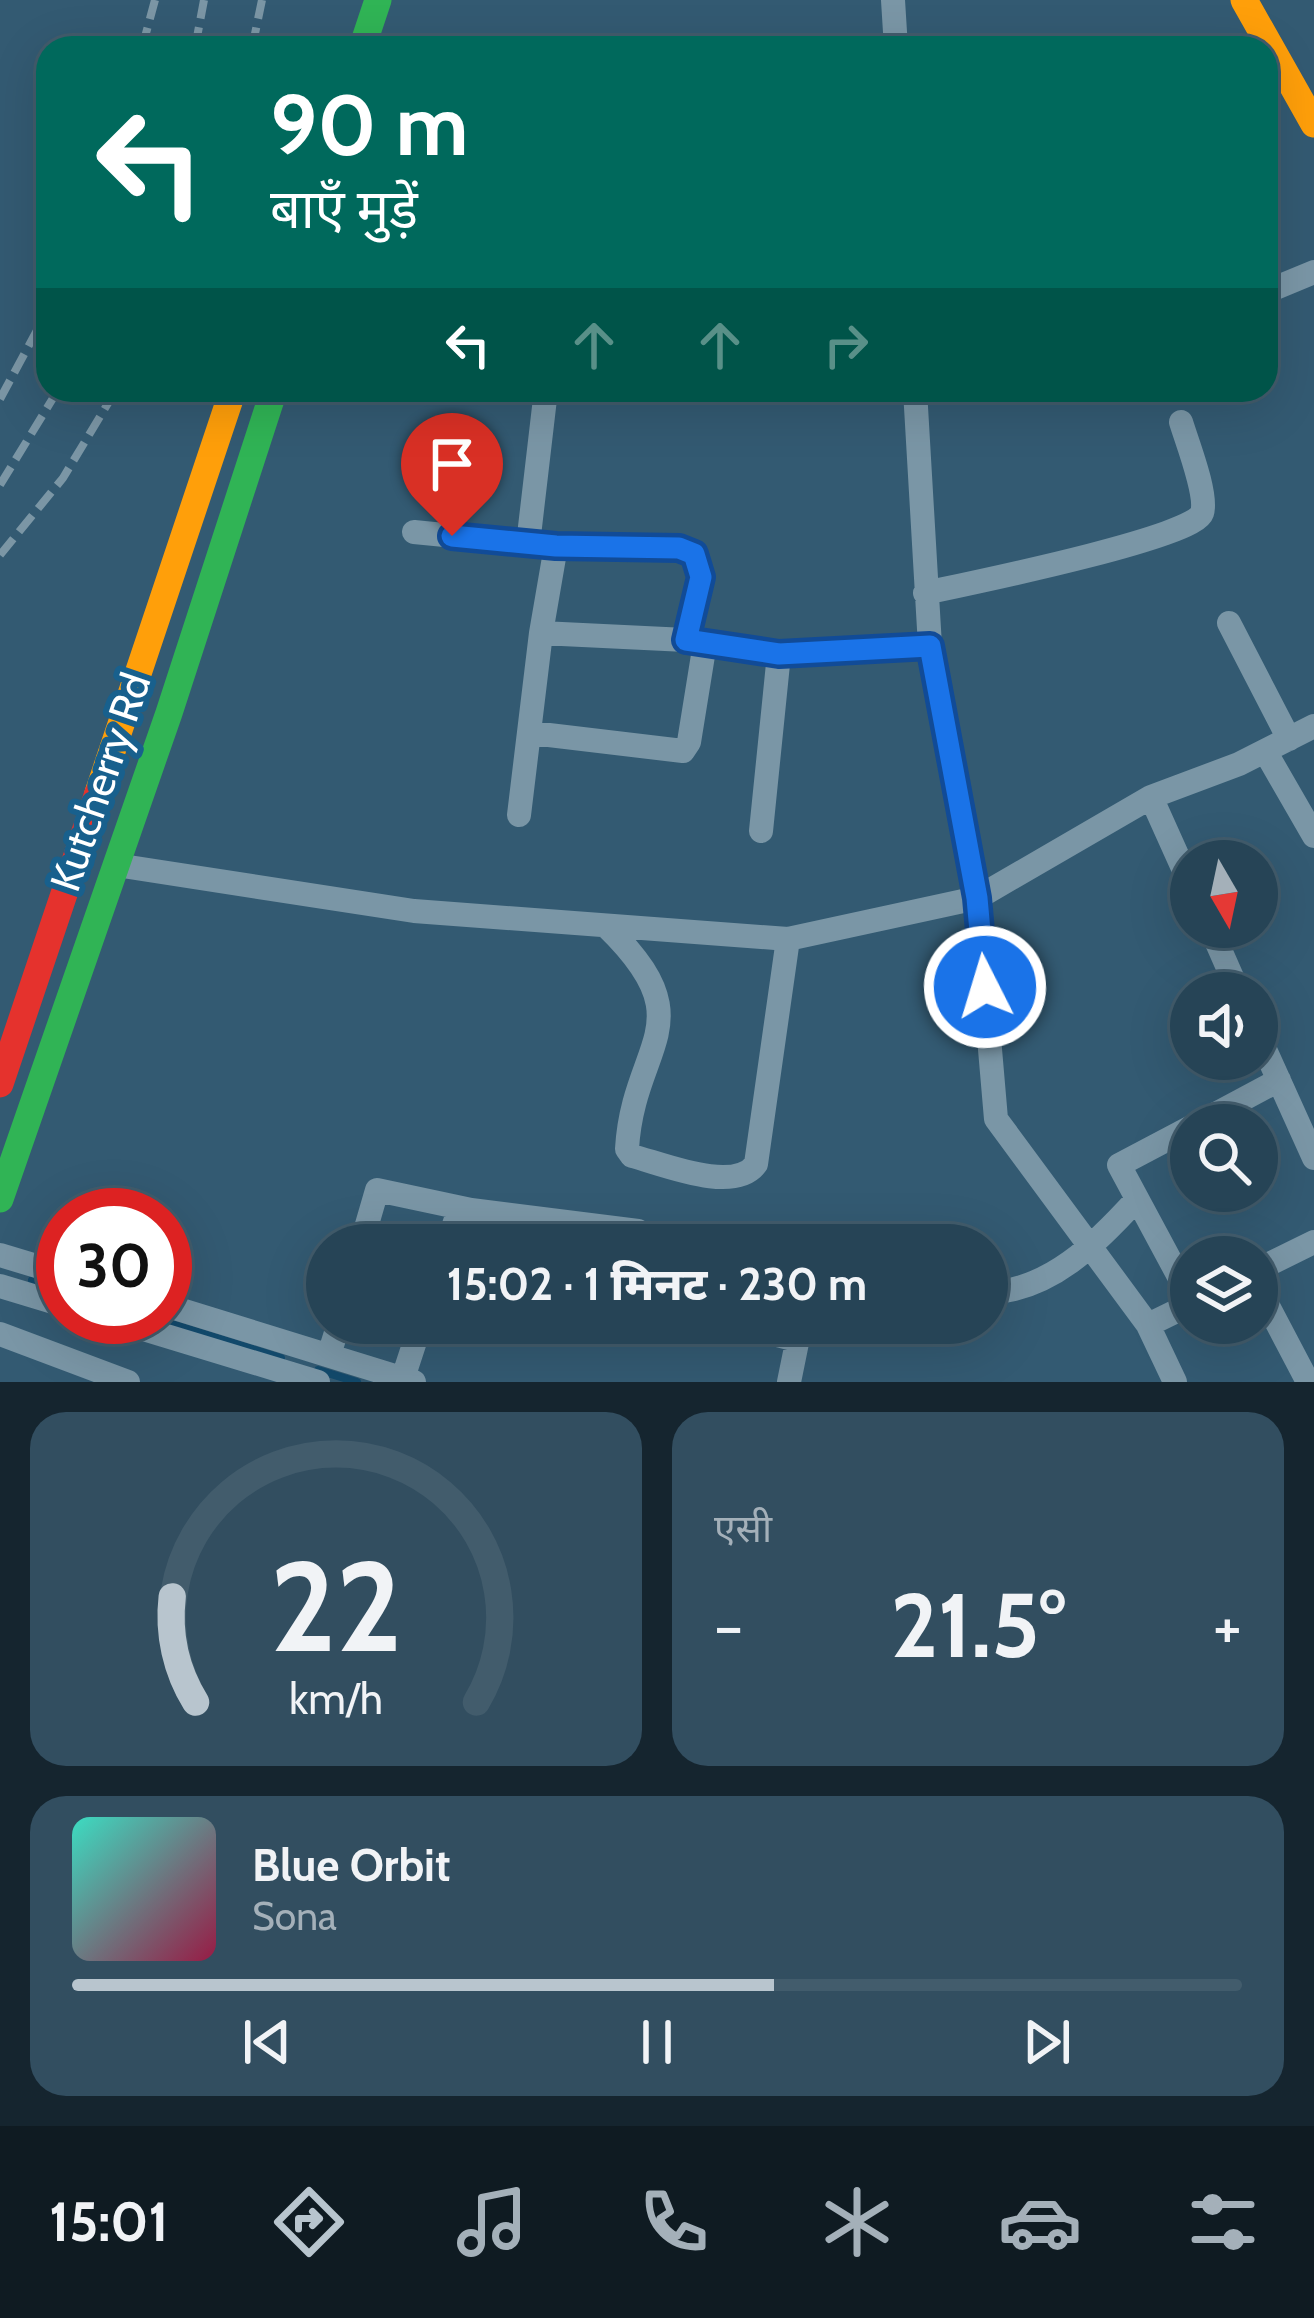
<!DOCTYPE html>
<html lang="hi">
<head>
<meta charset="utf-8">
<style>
	body { margin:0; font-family:Cabin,"Noto Sans Devanagari",sans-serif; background:#324e60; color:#f1f3f6; height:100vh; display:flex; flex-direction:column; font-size:45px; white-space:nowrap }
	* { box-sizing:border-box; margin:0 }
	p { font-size:39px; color:#a4b0b9 }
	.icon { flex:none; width:66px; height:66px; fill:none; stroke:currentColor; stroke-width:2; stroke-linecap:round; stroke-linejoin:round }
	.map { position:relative; height:1382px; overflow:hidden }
	.sheet { display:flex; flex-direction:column; gap:30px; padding:30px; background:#15252f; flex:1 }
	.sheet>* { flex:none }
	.banner { position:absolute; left:36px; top:36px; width:1242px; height:366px; border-radius:36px; box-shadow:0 12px 48px #0002,0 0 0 3px #425c6c; background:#00695c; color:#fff; overflow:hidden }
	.needle { width:78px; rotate:171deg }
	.buttons { position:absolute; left:1170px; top:840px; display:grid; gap:24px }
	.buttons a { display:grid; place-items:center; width:108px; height:108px; border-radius:50%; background:#264456; box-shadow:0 12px 48px #0002,0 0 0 3px #425c6c; font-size:60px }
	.speed { position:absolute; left:36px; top:1188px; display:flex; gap:24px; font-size:60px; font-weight:700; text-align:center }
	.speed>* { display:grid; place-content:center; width:156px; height:156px; border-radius:50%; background:#264456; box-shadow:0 12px 48px #0002,0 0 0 3px #425c6c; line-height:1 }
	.speed .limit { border:18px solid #d22; background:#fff; color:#111 }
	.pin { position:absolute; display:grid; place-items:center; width:102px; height:102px; color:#fff; margin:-123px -51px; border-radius:50% 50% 50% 0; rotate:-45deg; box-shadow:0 0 12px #0007 }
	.pin .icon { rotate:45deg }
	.me { position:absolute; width:132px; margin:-66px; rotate:355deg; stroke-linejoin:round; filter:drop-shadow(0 0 9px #0008) }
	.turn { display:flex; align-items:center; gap:42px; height:252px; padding:0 36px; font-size:54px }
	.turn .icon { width:156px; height:156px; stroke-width:2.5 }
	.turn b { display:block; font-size:84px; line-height:102px }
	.lanes { display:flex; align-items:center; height:114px; padding:0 36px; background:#0003; justify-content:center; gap:60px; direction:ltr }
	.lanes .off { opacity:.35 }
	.big { font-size:90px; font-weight:800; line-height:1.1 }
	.sheet .widget { flex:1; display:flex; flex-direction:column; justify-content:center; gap:18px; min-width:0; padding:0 42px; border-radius:36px; background:#324e60 }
	.sheet .dial { align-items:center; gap:0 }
	.dial svg { height:312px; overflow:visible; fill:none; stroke:#425c6c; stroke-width:7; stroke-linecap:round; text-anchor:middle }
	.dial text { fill:#f1f3f6; stroke:none }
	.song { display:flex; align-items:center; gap:36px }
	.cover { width:144px; height:144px; border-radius:18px; background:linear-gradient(135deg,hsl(170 70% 55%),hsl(340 70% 35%)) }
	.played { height:12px; border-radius:6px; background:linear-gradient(90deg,#b8c5ce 60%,#425c6c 60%) }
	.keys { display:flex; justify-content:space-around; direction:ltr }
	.heat { display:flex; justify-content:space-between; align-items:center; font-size:66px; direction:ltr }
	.sheet .tiles { flex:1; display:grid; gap:30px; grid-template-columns:1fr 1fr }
	.widget:last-child { grid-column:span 2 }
	.trip { position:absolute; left:306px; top:1224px; width:702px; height:120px; border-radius:60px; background:#264456; box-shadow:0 12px 48px #0002,0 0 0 3px #425c6c; font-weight:800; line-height:120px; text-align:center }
	.dock { display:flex; height:192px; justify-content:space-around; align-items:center; background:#0f1b22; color:#a4b0b9 }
	.dock .icon { width:84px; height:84px }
	.dock .current { color:#b8c5ce }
	.dock b { font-size:54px; color:#f1f3f6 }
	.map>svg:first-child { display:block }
</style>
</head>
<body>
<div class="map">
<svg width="1314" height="1382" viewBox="0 0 1314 1382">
	<rect width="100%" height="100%" fill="#335a72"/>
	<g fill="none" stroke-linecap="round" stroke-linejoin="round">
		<path stroke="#12496b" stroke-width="8" d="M32,1280L63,1290
			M149,1317L281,1358
			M318,1370L357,1382"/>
		<path stroke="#7a96a6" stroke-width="24" d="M893,0L896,48
			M1266,292L1314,272
			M414,532L556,546L679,548L694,554L701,577L686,640
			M528,544L546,390
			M556,546L541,633L686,640L779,654L930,646
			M925,593C962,585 1194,538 1202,513C1208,495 1187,442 1181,422
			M1229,623L1289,739
			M532,733L683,751L689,742L705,643
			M1265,751L1314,836
			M1151,797L1191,886
			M519,815L541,633
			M761,831L779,654
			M116,865L414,911L788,939L977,898L930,646L915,390
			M606,926C707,1024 633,1042 627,1149L632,1156C663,1164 734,1194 756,1164L788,939
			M1210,927L1239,993
			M1257,1032L1314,1158
			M1195,1125L1279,1080
			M1191,1127L1119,1165L1191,1299
			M361,1245L377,1190L471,1210
			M447,1245L456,1219L471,1210L638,1231
			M0,1255L63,1274
			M1257,1270L1314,1242
			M1257,1285L1308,1382
			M0,1286L63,1305
			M987,1293C1050,1291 1097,1243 1137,1199
			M165,1305L414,1382
			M104,1317L318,1382
			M730,1323L797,1340
			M1148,1325L1191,1304
			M0,1334L128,1382
			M329,1355L339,1323
			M403,1378L421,1323
			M789,1382L801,1323
			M1175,1382L1148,1325L996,1119L977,898L1151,797L1239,764L1314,726"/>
		<path stroke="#30b455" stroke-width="27" d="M362,48L378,0
			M0,1199L169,713L274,390"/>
		<path stroke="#ff9f0a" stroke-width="27" d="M1244,0L1314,124
			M98,793L233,390"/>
		<path stroke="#e5322d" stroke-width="27" d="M0,1084L98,793"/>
		<path stroke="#7b96a5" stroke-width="8" stroke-dasharray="21 9" stroke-linecap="butt" d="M142,48L155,0
			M195,48L204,0
			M252,48L262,0
			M0,399L48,310
			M0,485L58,390
			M0,555L63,478L116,390"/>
	</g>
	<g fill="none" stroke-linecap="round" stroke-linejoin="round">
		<defs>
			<path id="route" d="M452,536L556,546L679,548L694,554L701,577L686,640L779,654L930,646L977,898L985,987"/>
		</defs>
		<use href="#route" stroke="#114b97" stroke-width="30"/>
		<use href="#route" stroke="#1a73e8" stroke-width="21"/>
	</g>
	<g text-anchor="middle" stroke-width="12" stroke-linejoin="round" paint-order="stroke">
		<g font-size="42" fill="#fff" stroke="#18608d">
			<text transform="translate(100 782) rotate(-71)" y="15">Kutcherry Rd</text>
		</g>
	</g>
</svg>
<div class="buttons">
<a><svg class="needle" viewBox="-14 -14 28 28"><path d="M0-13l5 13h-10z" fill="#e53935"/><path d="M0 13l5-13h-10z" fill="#a4b0b9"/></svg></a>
<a><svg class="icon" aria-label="sound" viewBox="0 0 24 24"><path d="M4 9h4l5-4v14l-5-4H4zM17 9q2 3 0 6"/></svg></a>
<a><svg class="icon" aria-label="search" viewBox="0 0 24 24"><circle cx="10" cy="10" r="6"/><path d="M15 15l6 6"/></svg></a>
<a><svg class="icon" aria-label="layers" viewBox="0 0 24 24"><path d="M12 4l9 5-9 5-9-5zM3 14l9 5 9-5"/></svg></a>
</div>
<div class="speed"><div class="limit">30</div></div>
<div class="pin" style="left:452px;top:536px;background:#d93025"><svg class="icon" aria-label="arrive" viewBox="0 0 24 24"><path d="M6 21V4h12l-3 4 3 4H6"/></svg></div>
<svg class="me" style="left:985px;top:987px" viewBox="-20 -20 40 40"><circle r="17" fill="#1a73e8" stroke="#fff" stroke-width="3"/><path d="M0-11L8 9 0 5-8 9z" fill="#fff"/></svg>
<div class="trip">15:02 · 1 मिनट · 230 m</div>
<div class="banner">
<div class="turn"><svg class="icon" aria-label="left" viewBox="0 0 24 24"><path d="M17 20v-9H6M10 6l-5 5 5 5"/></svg><div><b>90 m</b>बाएँ मुड़ें</div></div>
<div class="lanes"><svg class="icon" aria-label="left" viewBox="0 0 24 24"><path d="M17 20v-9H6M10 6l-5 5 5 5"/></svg><svg class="icon off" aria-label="ahead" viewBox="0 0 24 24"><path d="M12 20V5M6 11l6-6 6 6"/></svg><svg class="icon off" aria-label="ahead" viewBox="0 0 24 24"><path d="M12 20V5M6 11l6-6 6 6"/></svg><svg class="icon off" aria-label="right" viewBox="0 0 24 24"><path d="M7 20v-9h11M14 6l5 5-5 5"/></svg></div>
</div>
</div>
<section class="sheet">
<div class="tiles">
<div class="widget dial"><svg viewBox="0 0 100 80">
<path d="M14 69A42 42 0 1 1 86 69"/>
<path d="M14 69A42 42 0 0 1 8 42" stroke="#b8c5ce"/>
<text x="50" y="56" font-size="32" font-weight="700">22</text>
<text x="50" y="72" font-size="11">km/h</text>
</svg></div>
<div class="widget"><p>एसी</p>
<div class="heat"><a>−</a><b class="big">21.5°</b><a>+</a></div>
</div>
<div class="widget">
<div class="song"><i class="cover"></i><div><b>Blue Orbit</b><p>Sona</p></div></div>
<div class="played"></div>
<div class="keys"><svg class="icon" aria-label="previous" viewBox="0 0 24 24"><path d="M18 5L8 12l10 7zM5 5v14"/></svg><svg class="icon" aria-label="pause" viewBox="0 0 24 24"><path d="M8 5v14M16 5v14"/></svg><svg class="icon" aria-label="next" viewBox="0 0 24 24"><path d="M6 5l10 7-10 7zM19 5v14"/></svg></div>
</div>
</div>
</section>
<nav class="dock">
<b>15:01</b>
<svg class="icon current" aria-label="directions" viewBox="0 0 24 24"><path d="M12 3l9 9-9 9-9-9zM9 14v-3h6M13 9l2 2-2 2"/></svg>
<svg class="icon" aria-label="music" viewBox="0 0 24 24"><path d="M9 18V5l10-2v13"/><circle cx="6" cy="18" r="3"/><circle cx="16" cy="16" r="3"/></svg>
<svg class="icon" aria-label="phone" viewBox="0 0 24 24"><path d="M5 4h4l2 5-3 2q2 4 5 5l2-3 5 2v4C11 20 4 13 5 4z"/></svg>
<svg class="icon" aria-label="climate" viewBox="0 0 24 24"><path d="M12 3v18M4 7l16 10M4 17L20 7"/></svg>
<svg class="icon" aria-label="car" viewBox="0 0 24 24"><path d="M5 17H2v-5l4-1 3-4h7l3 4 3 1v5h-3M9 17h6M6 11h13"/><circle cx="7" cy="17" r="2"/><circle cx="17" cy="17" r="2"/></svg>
<svg class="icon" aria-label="filters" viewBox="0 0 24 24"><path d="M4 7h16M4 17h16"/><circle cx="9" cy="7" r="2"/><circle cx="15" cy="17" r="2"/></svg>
</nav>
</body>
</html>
